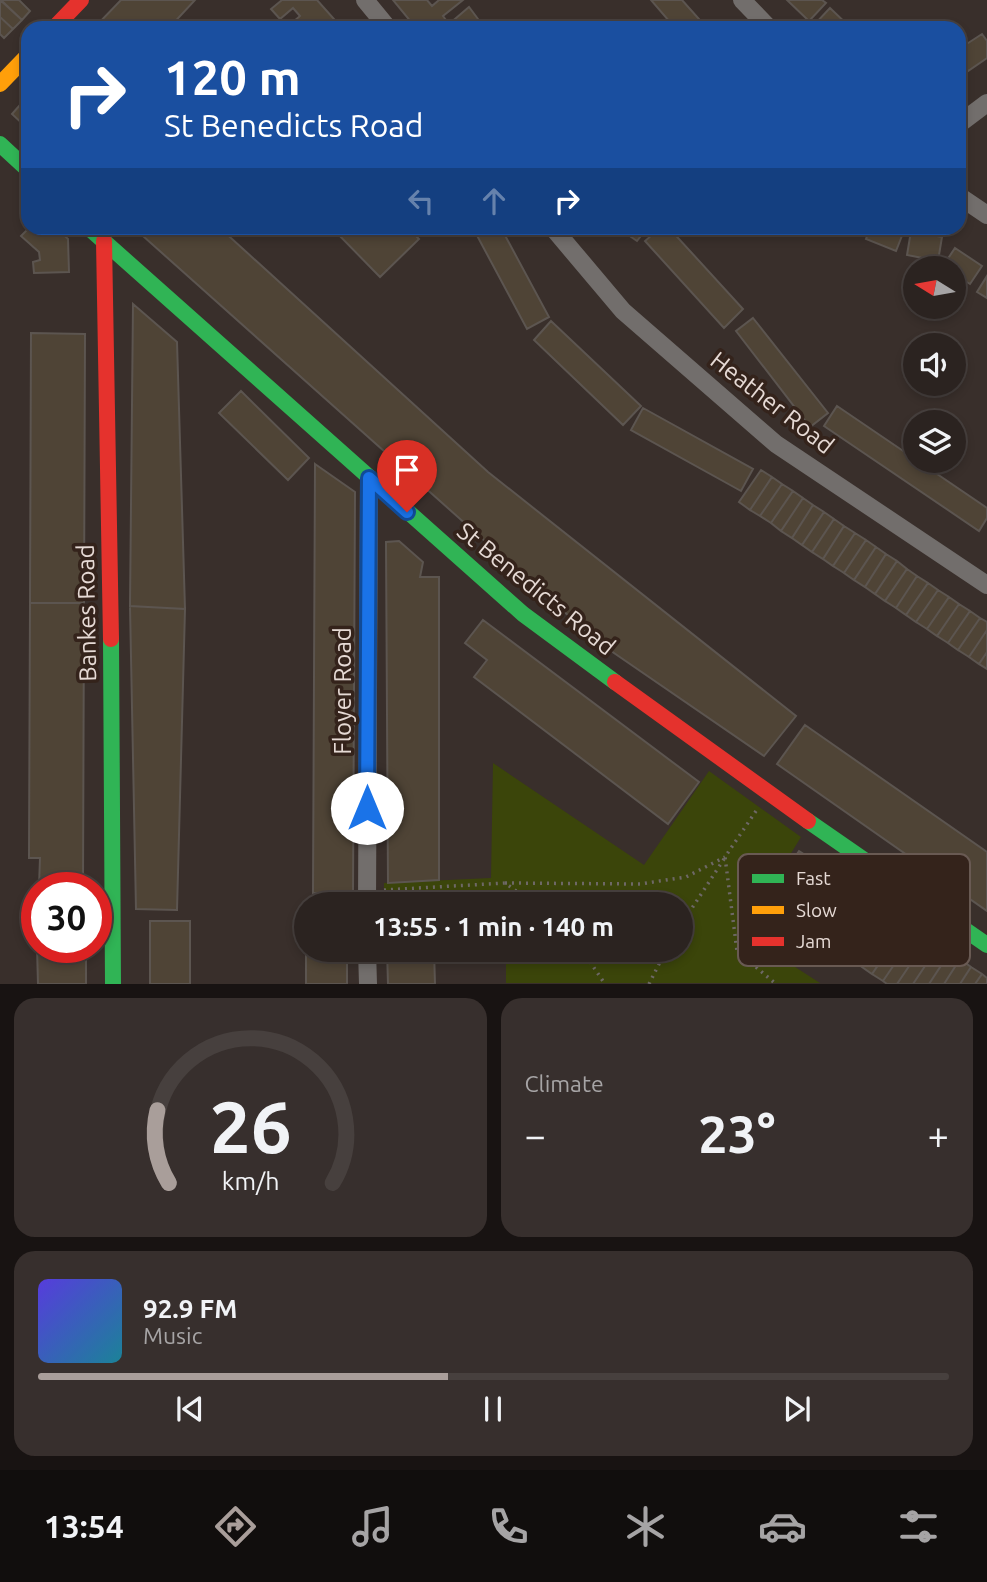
<!DOCTYPE html>
<html lang="en">
<head>
<meta charset="utf-8">
<style>
	body { margin:0; font-family:Ubuntu,sans-serif; background:#372f2d; color:#f1f3f6; height:100vh; display:flex; flex-direction:column; font-size:26px; white-space:nowrap }
	* { box-sizing:border-box; margin:0 }
	p { font-size:23px; color:#a6a4a5 }
	.icon { flex:none; width:38px; height:38px; fill:none; stroke:currentColor; stroke-width:2; stroke-linecap:round; stroke-linejoin:round }
	.map { position:relative; height:984px; overflow:hidden }
	.drawer { display:flex; flex-direction:column; gap:14px; padding:14px; background:#181312; flex:1 }
	.drawer>* { flex:none }
	.banner { position:absolute; left:21px; top:21px; width:945px; height:214px; border-radius:21px; box-shadow:0 4px 10px #0003,0 0 0 2px #47403e; background:#1a4fa0; color:#fff; overflow:hidden }
	.needle { width:46px; rotate:281deg }
	.buttons { position:absolute; left:903px; top:256px; display:grid; gap:14px }
	.buttons a { display:grid; place-items:center; width:63px; height:63px; border-radius:50%; background:#2b2320; box-shadow:0 4px 10px #0003,0 0 0 2px #47403e; font-size:35px }
	.speed { position:absolute; left:21px; top:872px; display:flex; gap:14px; font-size:35px; font-weight:700; text-align:center }
	.speed>* { display:grid; place-content:center; width:91px; height:91px; border-radius:50%; background:#2b2320; box-shadow:0 4px 10px #0003,0 0 0 2px #47403e; line-height:1 }
	.speed .limit { border:10px solid #d22; background:#fff; color:#111 }
	.pin { position:absolute; display:grid; place-items:center; width:60px; height:60px; color:#fff; margin:-72px -30px; border-radius:50% 50% 50% 0; rotate:-45deg; box-shadow:0 0 7px #0007 }
	.pin .icon { rotate:45deg }
	.me { position:absolute; width:77px; margin:-38px; rotate:0deg; stroke-linejoin:round; filter:drop-shadow(0 0 5px #0008) }
	.turn { display:flex; align-items:center; gap:24px; height:147px; padding:0 28px; font-size:32px }
	.turn .icon { width:91px; height:91px; stroke-width:2.5 }
	.turn b { display:block; font-size:49px; line-height:60px }
	.lanes { display:flex; align-items:center; height:66px; padding:0 28px; background:#0003; justify-content:center; gap:35px; direction:ltr }
	.lanes .off { opacity:.35 }
	.big { font-size:52px; font-weight:700; line-height:1.1 }
	.drawer .tile { flex:1; display:flex; flex-direction:column; justify-content:center; gap:10px; min-width:0; padding:0 24px; border-radius:21px; background:#372f2d }
	.drawer .dial { align-items:center; gap:0 }
	.dial svg { height:182px; overflow:visible; fill:none; stroke:#47403e; stroke-width:7; stroke-linecap:round; text-anchor:middle }
	.dial text { fill:#f1f3f6; stroke:none }
	.song { display:flex; align-items:center; gap:21px }
	.cover { width:84px; height:84px; border-radius:10px; background:linear-gradient(135deg,hsl(250 70% 55%),hsl(190 70% 35%)) }
	.played { height:7px; border-radius:4px; background:linear-gradient(90deg,#a99e9a 45%,#47403e 45%) }
	.keys { display:flex; justify-content:space-around; direction:ltr }
	.heat { display:flex; justify-content:space-between; align-items:center; font-size:38px; direction:ltr }
	.drawer .tiles { flex:1; display:grid; gap:14px; grid-template-columns:1fr 1fr }
	.tile:last-child { grid-column:span 2 }
	.trip { position:absolute; left:294px; top:892px; width:399px; height:70px; border-radius:35px; background:#2b2320; box-shadow:0 4px 10px #0003,0 0 0 2px #47403e; font-weight:700; line-height:70px; text-align:center }
	.tabs { display:flex; height:112px; justify-content:space-around; align-items:center; background:#110e0d; color:#a6a4a5 }
	.tabs .icon { width:49px; height:49px }
	.tabs .on { color:#a99e9a }
	.tabs b { font-size:32px; color:#f1f3f6 }
	.map>svg:first-child { display:block }
</style>
</head>
<body>
<div class="map">
<svg width="987" height="984" viewBox="0 0 987 984">
	<rect width="100%" height="100%" fill="#392f2b"/>
	<path fill="#3b450a" d="M493,763L644,865L709,771L801,837L742,933L820,983H506V950H681V905H506L505,890L384,894V883L491,878Z"/>
	<path fill="#4f4436" stroke="#5c5550" stroke-width="2" d="M0,0L22,20L13,29L0,17Z
		M1,0H19L30,11L22,20Z
		M121,0H195L169,28H94Z
		M282,0H317L342,28H286L300,16L293,8L280,19L271,9Z
		M393,0H427L432,6L439,0H463L443,16L449,24L469,7L478,19L467,28H416Z
		M651,0H682L707,28H675Z
		M787,0H822L826,3L809,21Z
		M830,8L851,28L813,26Z
		M0,17L13,29L4,38L0,34Z
		M982,34L987,41V58L968,71L959,58V49Z
		M28,96V129L12,114Z
		M28,96V129L12,114Z
		M29,228H56L68,239L69,272L34,273L33,262L40,260L39,252L21,236Z
		M134,228H220L488,472L796,716L764,756L598,642Z
		M332,228H408L419,239L380,277Z
		M473,228H501L549,317L527,329Z
		M618,228H647L637,241Z
		M660,228H669L743,309L724,328L645,241Z
		M870,228H905L896,251L866,239Z
		M911,231L942,237L938,261L907,255Z
		M955,248L982,266L970,284L954,274V268L943,266Z
		M987,276V298L977,292Z
		M133,304L177,342L185,609L130,606Z
		M753,318L828,413L810,427L736,331Z
		M551,321L641,406L623,425L534,340Z
		M31,333L85,334L84,603H30Z
		M241,391L309,458L288,480L219,413Z
		M837,406L987,508V518L979,531L824,426Z
		M643,408L753,469L741,491L631,430Z
		M315,464L355,492L353,892L313,893Z
		M761,470L772,477L750,510L739,502Z
		M772,477L782,484L760,516L750,510Z
		M782,484L793,491L771,523L760,516Z
		M793,491L803,498L781,531L771,523Z
		M803,498L813,505L792,538L781,531Z
		M813,505L824,512L802,545L792,538Z
		M824,512L834,519L812,552L802,545Z
		M834,519L844,526L823,559L812,552Z
		M844,526L855,533L833,566L823,559Z
		M855,533L866,540L844,573L833,566Z
		M866,540L876,547L854,580L844,573Z
		M399,541L423,562L420,577H439V880L388,883L386,542Z
		M876,547L886,554L865,587L854,580Z
		M886,554L897,561L875,594L865,587Z
		M897,561L907,569L885,601L875,594Z
		M907,569L917,576L896,608L885,601Z
		M917,576L928,583L906,615L896,608Z
		M928,583L938,590L916,622L906,615Z
		M938,590L949,597L927,629L916,622Z
		M949,597L959,604L937,636L927,629Z
		M30,603H84L83,887H39L40,858H29Z
		M959,604L970,611L948,643L937,636Z
		M130,606L185,609L177,910L136,909Z
		M970,611L980,618L958,650L948,643Z
		M980,618L987,622V630L969,657L958,650Z
		M483,620L699,782L668,824L474,677L487,660L465,643Z
		M987,630V652L979,664L969,657Z
		M987,652V669L979,664Z
		M805,725L987,852V911L777,764Z
		M799,851L810,858L776,909L765,902Z
		M433,895V905H387V897Z
		M306,904H347L306,905V950H347V984H306Z
		M885,909L896,916L862,967L851,960Z
		M896,916L907,923L872,974L862,967Z
		M150,921H190V984H150Z
		M907,923L917,931L883,981L872,974Z
		M917,931L928,938L897,984H887L883,981Z
		M928,938L939,945L913,984H897Z
		M939,945L950,952L929,984H913Z
		M37,947H86V984H38Z
		M387,950H434L435,984H388Z
		M950,952L960,959L944,984H929Z
		M960,959L971,967L960,984H944Z
		M971,967L982,974L975,984H960Z
		M982,974L987,978V984H975Z"/>
	<g fill="none" stroke-linecap="round" stroke-linejoin="round">
		<path stroke="#6e6866" stroke-width="3.5" stroke-dasharray="2 5" stroke-linecap="butt" d="M756,811L725,857L737,951L776,984
			M505,883L640,884L686,877L725,857
			M384,890L505,883L536,905
			M681,925L724,859
			M582,950L605,984
			M649,984L666,950"/>
		<path stroke="#726e6c" stroke-width="18" d="M365,0L388,28
			M742,0L769,28
			M959,124L987,103
			M959,196L987,215
			M553,228L623,311L776,444L987,585
			M367,905L369,478
			M367,950L368,984"/>
		<path stroke="#30b455" stroke-width="16" d="M0,144L28,170
			M89,228L523,614L615,682
			M111,639L113,984
			M808,821L987,945"/>
		<path stroke="#ff9f0a" stroke-width="16" d="M0,84L28,55"/>
		<path stroke="#e5322d" stroke-width="16" d="M54,28L81,0
			M104,241L111,639
			M615,682L808,821"/>
	</g>
	<g fill="none" stroke-linecap="round" stroke-linejoin="round">
		<defs>
			<path id="route" d="M367,808L369,478L407,512"/>
		</defs>
		<use href="#route" stroke="#114b97" stroke-width="18"/>
		<use href="#route" stroke="#1a73e8" stroke-width="12"/>
	</g>
	<g text-anchor="middle" stroke-width="7" stroke-linejoin="round" paint-order="stroke">
		<g font-size="24" fill="#e6dad5" stroke="#34231b">
			<text transform="translate(772 403) rotate(38)" y="8">Heather Road</text>
			<text transform="translate(536 589) rotate(39)" y="8">St Benedicts Road</text>
			<text transform="translate(87 613) rotate(-91)" y="8">Bankes Road</text>
			<text transform="translate(343 691) rotate(-90)" y="8">Floyer Road</text>
		</g>
	</g>
	<rect x="738" y="854" width="232" height="112" rx="10" fill="#34231b" stroke="#695a53" stroke-width="2"/>
	<rect x="752" y="874" width="32" height="9" fill="#30b455"/>
	<rect x="752" y="906" width="32" height="8" fill="#ff9f0a"/>
	<rect x="752" y="937" width="32" height="9" fill="#e5322d"/>
	<g font-size="19" fill="#e6dad5">
		<text x="796" y="885">Fast</text>
		<text x="796" y="917">Slow</text>
		<text x="796" y="948">Jam</text>
	</g>
</svg>
<div class="buttons">
<a><svg class="needle" viewBox="-14 -14 28 28"><path d="M0-13l5 13h-10z" fill="#e53935"/><path d="M0 13l5-13h-10z" fill="#a6a4a5"/></svg></a>
<a><svg class="icon" aria-label="sound" viewBox="0 0 24 24"><path d="M4 9h4l5-4v14l-5-4H4zM17 9q2 3 0 6"/></svg></a>
<a><svg class="icon" aria-label="layers" viewBox="0 0 24 24"><path d="M12 4l9 5-9 5-9-5zM3 14l9 5 9-5"/></svg></a>
</div>
<div class="speed"><div class="limit">30</div></div>
<div class="pin" style="left:407px;top:512px;background:#d93025"><svg class="icon" aria-label="arrive" viewBox="0 0 24 24"><path d="M6 21V4h12l-3 4 3 4H6"/></svg></div>
<svg class="me" style="left:367px;top:808px" viewBox="-20 -20 40 40"><circle r="19" fill="#fff"/><path d="M0-13L10 11 0 6-10 11z" fill="#1a73e8"/></svg>
<div class="trip">13:55 · 1 min · 140 m</div>
<div class="banner">
<div class="turn"><svg class="icon" aria-label="right" viewBox="0 0 24 24"><path d="M7 20v-9h11M14 6l5 5-5 5"/></svg><div><b>120 m</b>St Benedicts Road</div></div>
<div class="lanes"><svg class="icon off" aria-label="left" viewBox="0 0 24 24"><path d="M17 20v-9H6M10 6l-5 5 5 5"/></svg><svg class="icon off" aria-label="ahead" viewBox="0 0 24 24"><path d="M12 20V5M6 11l6-6 6 6"/></svg><svg class="icon" aria-label="right" viewBox="0 0 24 24"><path d="M7 20v-9h11M14 6l5 5-5 5"/></svg></div>
</div>
</div>
<section class="drawer">
<div class="tiles">
<div class="tile dial"><svg viewBox="0 0 100 80">
<path d="M14 69A42 42 0 1 1 86 69"/>
<path d="M14 69A42 42 0 0 1 9 37" stroke="#a99e9a"/>
<text x="50" y="56" font-size="32" font-weight="700">26</text>
<text x="50" y="72" font-size="11">km/h</text>
</svg></div>
<div class="tile"><p>Climate</p>
<div class="heat"><a>−</a><b class="big">23°</b><a>+</a></div>
</div>
<div class="tile">
<div class="song"><i class="cover"></i><div><b>92.9 FM</b><p>Music</p></div></div>
<div class="played"></div>
<div class="keys"><svg class="icon" aria-label="previous" viewBox="0 0 24 24"><path d="M18 5L8 12l10 7zM5 5v14"/></svg><svg class="icon" aria-label="pause" viewBox="0 0 24 24"><path d="M8 5v14M16 5v14"/></svg><svg class="icon" aria-label="next" viewBox="0 0 24 24"><path d="M6 5l10 7-10 7zM19 5v14"/></svg></div>
</div>
</div>
</section>
<nav class="tabs">
<b>13:54</b>
<svg class="icon on" aria-label="directions" viewBox="0 0 24 24"><path d="M12 3l9 9-9 9-9-9zM9 14v-3h6M13 9l2 2-2 2"/></svg>
<svg class="icon" aria-label="music" viewBox="0 0 24 24"><path d="M9 18V5l10-2v13"/><circle cx="6" cy="18" r="3"/><circle cx="16" cy="16" r="3"/></svg>
<svg class="icon" aria-label="phone" viewBox="0 0 24 24"><path d="M5 4h4l2 5-3 2q2 4 5 5l2-3 5 2v4C11 20 4 13 5 4z"/></svg>
<svg class="icon" aria-label="climate" viewBox="0 0 24 24"><path d="M12 3v18M4 7l16 10M4 17L20 7"/></svg>
<svg class="icon" aria-label="car" viewBox="0 0 24 24"><path d="M5 17H2v-5l4-1 3-4h7l3 4 3 1v5h-3M9 17h6M6 11h13"/><circle cx="7" cy="17" r="2"/><circle cx="17" cy="17" r="2"/></svg>
<svg class="icon" aria-label="filters" viewBox="0 0 24 24"><path d="M4 7h16M4 17h16"/><circle cx="9" cy="7" r="2"/><circle cx="15" cy="17" r="2"/></svg>
</nav>
</body>
</html>
